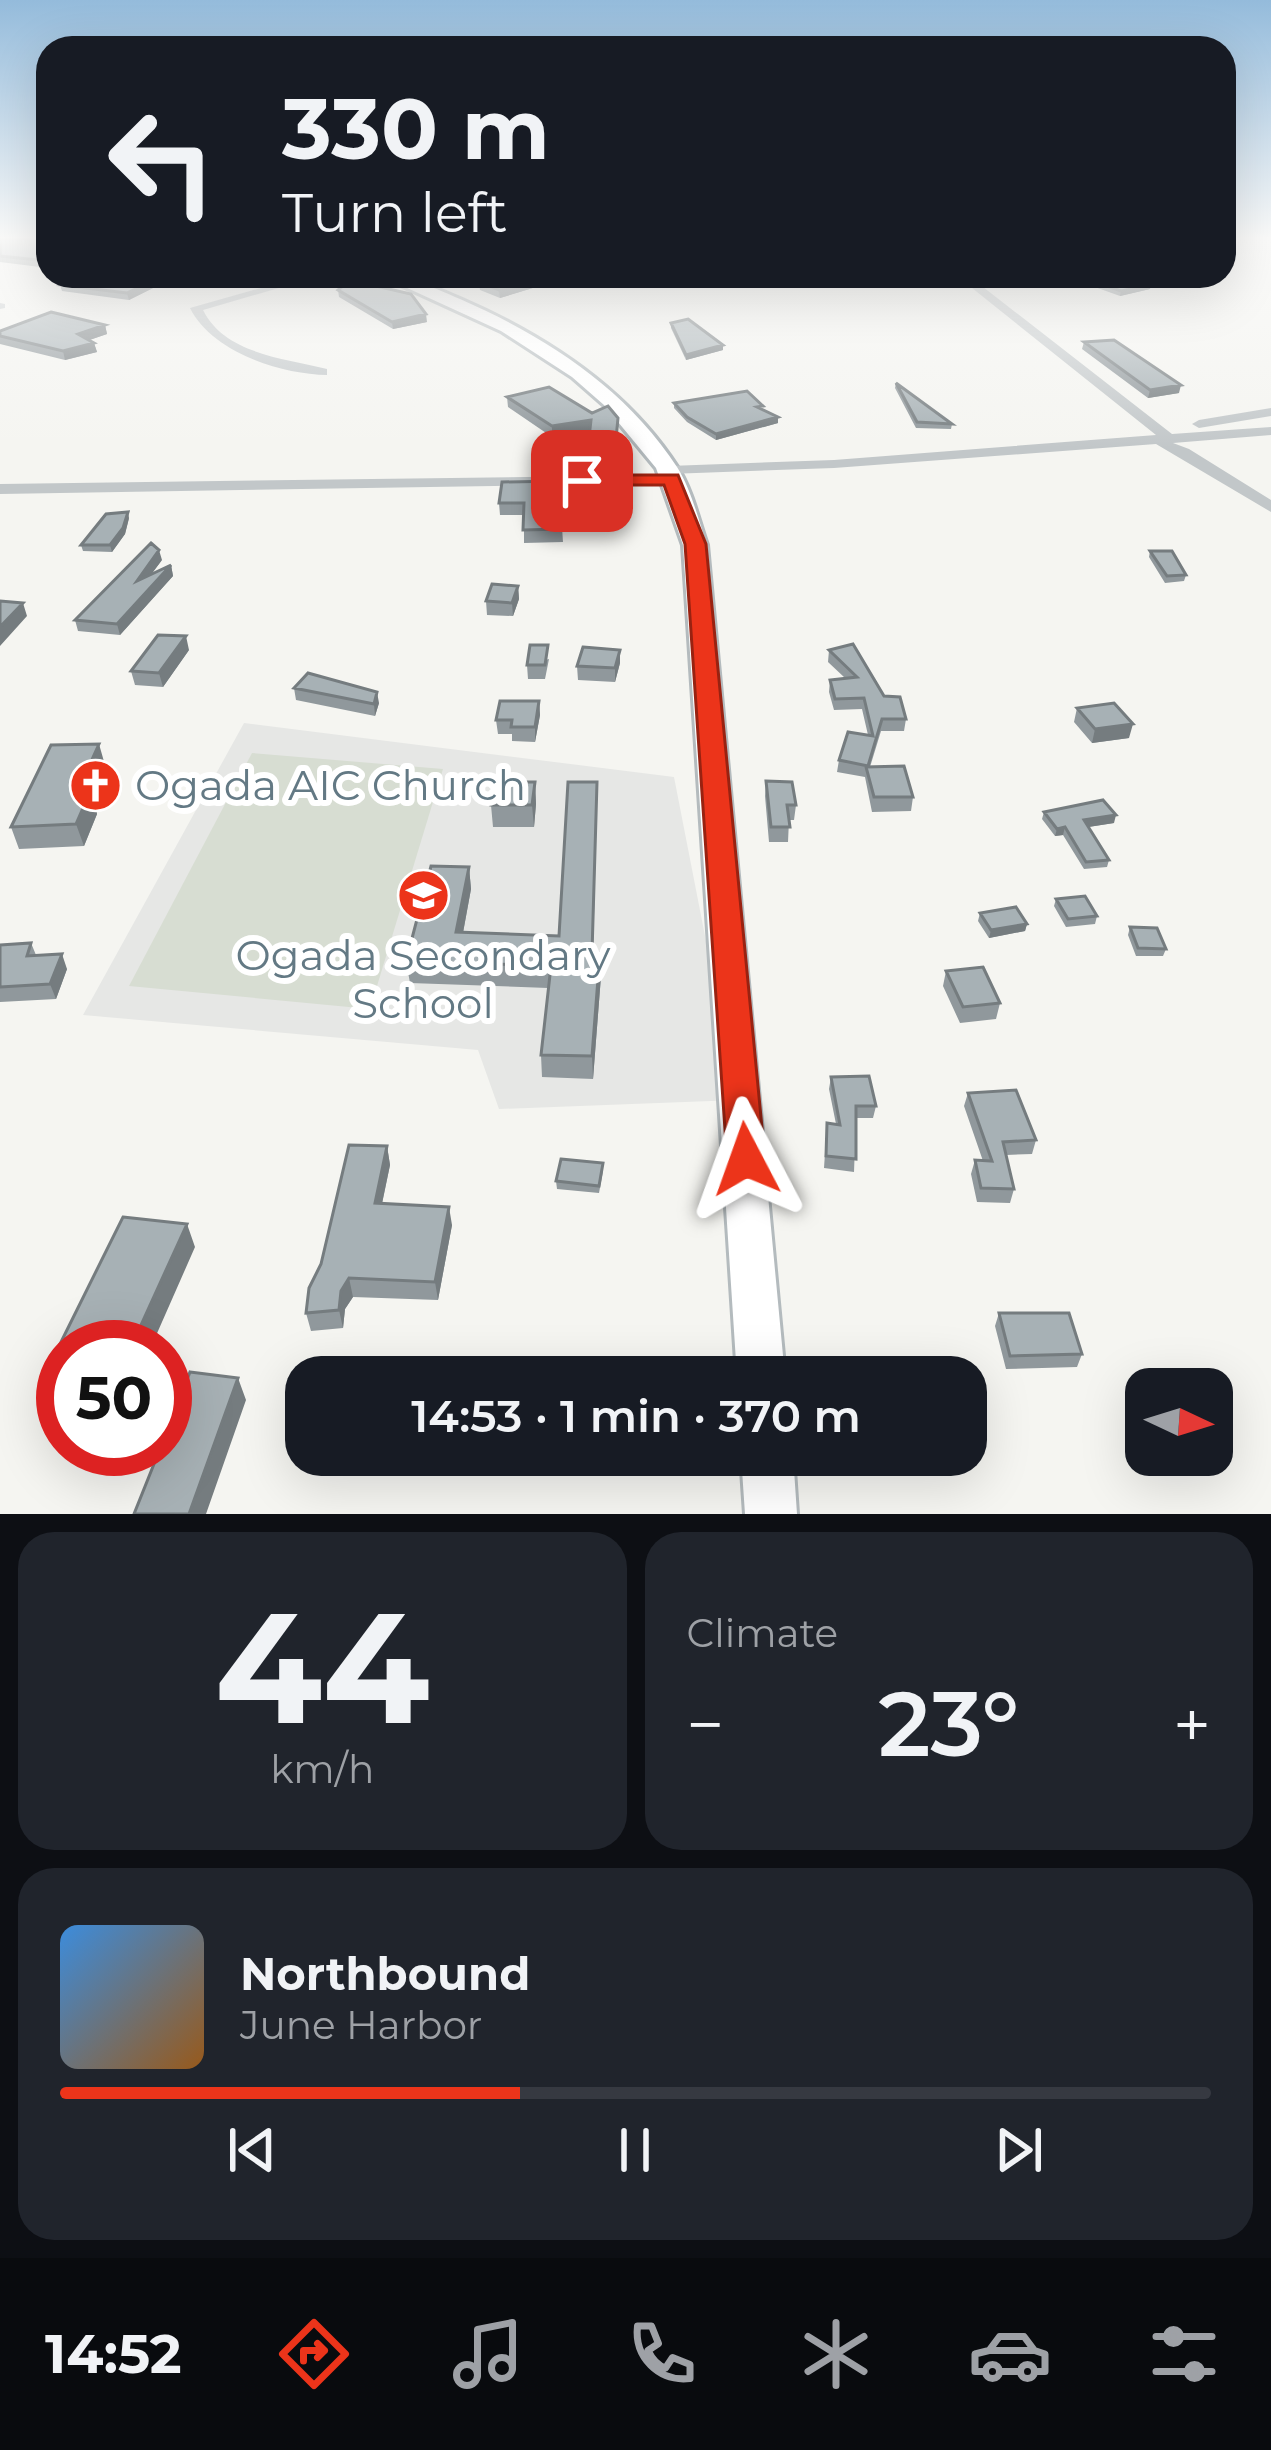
<!DOCTYPE html>
<html lang="en">
<head>
<meta charset="utf-8">
<style>
	body { margin:0; font-family:Montserrat,sans-serif; background:#20242c; color:#f1f3f6; height:100vh; display:flex; flex-direction:column; font-size:45px; white-space:nowrap }
	* { box-sizing:border-box; margin:0 }
	p { font-size:39px; color:#9ea1a6 }
	.icon { flex:none; width:66px; height:66px; fill:none; stroke:currentColor; stroke-width:2; stroke-linecap:round; stroke-linejoin:round }
	.map { position:relative; height:1514px; overflow:hidden }
	.sheet { display:flex; flex-direction:column; gap:18px; padding:18px; background:#0d0f14; flex:1 }
	.sheet>* { flex:none }
	.hud { position:absolute; left:36px; top:36px; width:1200px; height:252px; border-radius:36px; box-shadow:0 12px 48px #0002; background:#171b24; color:#f1f3f6; overflow:hidden }
	.needle { width:78px; rotate:94deg }
	.fabs { position:absolute; left:1125px; top:1368px; display:grid; gap:24px }
	.fabs a { display:grid; place-items:center; width:108px; height:108px; border-radius:24px; background:#171b24; box-shadow:0 12px 48px #0002; font-size:60px }
	.speed { position:absolute; left:36px; top:1320px; display:flex; gap:24px; font-size:60px; font-weight:700; text-align:center }
	.speed>* { display:grid; place-content:center; width:156px; height:156px; border-radius:50%; background:#171b24; box-shadow:0 12px 48px #0002; line-height:1 }
	.speed .limit { border:18px solid #d22; background:#fff; color:#111 }
	.pin { position:absolute; display:grid; place-items:center; width:102px; height:102px; color:#fff; margin:-51px; border-radius:24px; box-shadow:0 6px 18px #0006 }
	.me { position:absolute; width:132px; margin:-66px; rotate:356deg; stroke-linejoin:round; filter:drop-shadow(0 0 9px #0008) }
	.turn { display:flex; align-items:center; gap:42px; height:252px; padding:0 48px; font-size:54px }
	.turn .icon { width:156px; height:156px; stroke-width:2.5 }
	.turn b { display:block; font-size:84px; line-height:102px }
	.big { font-size:90px; font-weight:600; line-height:1.1 }
	.sheet .tile { flex:1; display:flex; flex-direction:column; justify-content:center; gap:18px; min-width:0; padding:0 42px; border-radius:36px; background:#20242c }
	.sheet .dial { align-items:center; gap:0 }
	.dial b { font-size:156px; line-height:1 }
	.song { display:flex; align-items:center; gap:36px }
	.cover { width:144px; height:144px; border-radius:18px; background:linear-gradient(135deg,hsl(210 70% 55%),hsl(30 70% 35%)) }
	.played { height:12px; border-radius:6px; background:linear-gradient(90deg,#ec341a 40%,#363941 40%) }
	.keys { display:flex; justify-content:space-around; direction:ltr }
	.heat { display:flex; justify-content:space-between; align-items:center; font-size:66px; direction:ltr }
	.sheet .tiles { flex:1; display:grid; gap:18px; grid-template-columns:1fr 1fr }
	.tile:last-child { grid-column:span 2 }
	.trip { position:absolute; left:285px; top:1356px; width:702px; height:120px; border-radius:36px; background:#171b24; box-shadow:0 12px 48px #0002; font-weight:600; line-height:120px; text-align:center }
	.dock { display:flex; height:192px; justify-content:space-around; align-items:center; background:#090b0e; color:#9ea1a6 }
	.dock .icon { width:84px; height:84px }
	.dock .active { color:#ec341a }
	.dock b { font-size:54px; color:#f1f3f6 }
	.map>svg:first-child { display:block }
</style>
</head>
<body>
<div class="map">
<svg width="1271" height="1514" viewBox="0 0 1271 1514">
	<rect width="100%" height="100%" fill="#f5f5f1"/>
	<path fill="#e6e7e5" d="M244,723L674,777L737,1100L499,1109L478,1050L83,1015Z"/>
	<path fill="#d7ddd2" d="M252,753L443,769L370,1009L129,986Z"/>
	<g fill="none" stroke-linecap="round" stroke-linejoin="round">
		<defs>
			<path id="secondary" d="M381,276C410,276 434,288 460,299C545,336 626,388 677,467C692,491 698,519 707,545L785,1377H737L683,545L656,468L604,405L572,377L501,331Z
				M741,1455H793L797,1514H745Z"/>
		</defs>
		<use href="#secondary" stroke="#b4bbbe" stroke-width="6"/>
		<path fill="#c2c7c9" fill-rule="evenodd" d="M303,276H320L203,310C225,354 283,358 327,369V375C280,374 212,352 190,308Z
			M957,276H969L1172,434L1271,427V435L1173,443L1189,449L1271,500V512L1156,444L834,468L669,474L662,470L669,466L834,460L1156,435Z
			M0,303L5,304V308L0,309Z
			M1271,408V416L1199,428L1192,424L1199,420Z
			M671,475L679,480L676,483L0,494V484Z"/>
		<use href="#secondary" fill="#fff" fill-rule="evenodd"/>
	</g>
	<path fill="#90989c" d="M0,236H48V268L0,262Z
		M73,276H177L129,300L62,291L60,285Z
		M1064,276H1129L1150,289L1120,296Z
		M479,282L546,284L500,298L480,290Z
		M338,290L427,322L393,329L339,297Z
		M671,323L723,345V350L686,360L671,328Z
		M105,325L107,334L89,340L94,343L97,352L65,360L0,344V331Z
		M1084,342L1179,393L1148,398L1082,349Z
		M896,383L952,424L951,429L916,428L895,388Z
		M507,397L618,429L616,451H610V457H588L590,431L552,437L508,407Z
		M674,403L763,410L778,417V423L716,440L687,422L674,408Z
		M559,481L563,542L524,543V515H500L499,503Z
		M129,518L125,534L112,552L83,551L81,545Z
		M1150,551L1186,575L1184,581L1165,583L1149,557Z
		M162,560L151,574L171,565L173,576L120,635L78,631L75,620Z
		M518,586L519,599L513,616L487,615L486,601Z
		M189,650L163,687L135,685L131,671Z
		M620,650V663L615,682L578,680L577,666Z
		M829,650L884,696L906,719L904,731H881L870,767L913,797L911,811L872,812L865,777L837,772L839,760L868,735L862,709L834,710L829,692L830,680L845,678L828,662Z
		M549,659L545,679H528L527,665Z
		M294,688L379,703L375,716L296,700Z
		M539,701L540,715L535,742L512,741V734H498L496,720Z
		M1077,708L1129,738L1092,743L1074,722Z
		M105,765L92,797L97,814L84,846L19,849L11,827Z
		M766,781L796,805L794,820H789L788,842H769L765,796Z
		M535,782L536,804L534,827H493L491,805Z
		M597,803L593,953H600L601,976L593,1079L542,1077L541,1055L548,988L410,983L406,961L469,867L471,889L463,933L559,936Z
		M1044,812L1114,823L1088,827L1109,860L1107,867L1084,869L1063,835L1055,836L1042,819Z
		M1056,899L1097,916L1095,924L1066,927L1054,906Z
		M980,913L1027,924L1025,931L989,938L978,921Z
		M1130,927L1166,949L1163,956H1136L1128,935Z
		M31,943L36,955L67,969L56,999L0,1002V945Z
		M946,971L1000,1003L996,1019L960,1023L943,986Z
		M831,1077L876,1106L873,1118H856L854,1172L824,1168L827,1123L836,1124L829,1089Z
		M968,1093L1036,1140L1032,1154L1006,1155L1014,1189L1010,1203L977,1202L971,1174L975,1160L983,1161L964,1106Z
		M387,1146L390,1165L382,1204L452,1225L438,1300L353,1297L345,1309L343,1328L311,1331L306,1313Z
		M603,1171L599,1193L557,1189L556,1181Z
		M999,1313L1082,1354L1077,1367L1006,1369L995,1326Z"/>
	<path fill="#757c7f" d="M162,276H177L129,300L127,293Z
		M546,276V284L500,298L499,290Z
		M1151,285L1150,289L1120,296L1121,291Z
		M426,314L427,322L393,329L392,322Z
		M105,325L107,334L81,343L78,334Z
		M94,343L97,352L65,360L63,351Z
		M723,345V350L686,360V355Z
		M1181,385L1179,393L1148,398L1150,390Z
		M778,417V423L716,440V434Z
		M591,420V431L552,437V426Z
		M128,512L129,518L125,534L112,552L110,545Z
		M159,550L162,560L139,591L137,581Z
		M171,565L173,576L120,635L117,624Z
		M518,586L519,599L513,616L512,603Z
		M23,603L27,616L0,646V627Z
		M186,636L189,650L163,687L159,673Z
		M620,650V663L615,682V668Z
		M377,692L379,703L375,716L374,704Z
		M539,701L540,715L535,742V727Z
		M1133,724L1129,738L1092,743L1095,729Z
		M99,744L105,765L92,797L97,814L84,846L76,824L77,793Z
		M535,782L536,804L534,827L532,805Z
		M1116,815L1114,823L1082,828L1084,820Z
		M1065,827L1063,835L1055,836L1057,829Z
		M469,867L471,889L459,954L456,932Z
		M1027,924L1025,931L989,938L991,930Z
		M600,953L601,976L593,1079L592,1056Z
		M62,954L67,969L56,999L50,984Z
		M387,1146L390,1165L378,1222L375,1203Z
		M449,1207L452,1225L438,1300L435,1282Z
		M187,1224L195,1247L151,1347H131Z
		M349,1278L353,1297L345,1309L343,1328L339,1310L341,1291Z
		M238,1378L246,1400L206,1514H189Z"/>
	<path fill="#a7b1b5" stroke="#757c7f" stroke-width="3" d="M0,236H48V261L0,256Z
		M73,276H162L127,293L60,285Z
		M490,276H546L499,290L479,282Z
		M1079,276H1129L1151,285L1121,291Z
		M350,280L411,294L426,314L392,322L338,290Z
		M51,312L105,325L78,334L94,343L63,351L0,336V331Z
		M688,319L723,345L686,355L671,323Z
		M1114,340L1181,385L1150,390L1084,342Z
		M896,383L952,424L917,422Z
		M549,387L592,413L608,406L618,418L616,439H610L609,446H588L591,420L552,426L507,397Z
		M747,391L763,406L757,407L778,417L716,434L687,417L674,403Z
		M559,481L563,529L523,530L524,503H499L502,482Z
		M128,512L123,528L110,545H81L106,514Z
		M151,543L159,550L137,581L171,565L117,624L75,620Z
		M1150,551H1172L1186,575L1167,576Z
		M492,584L518,586L512,603L486,601Z
		M0,601L23,603L0,627Z
		M158,635L186,636L159,673L131,671Z
		M853,644L884,696L900,697L906,719H882L868,766L839,760L848,732L873,736L864,698L835,699L830,680L857,677L829,650Z
		M530,645H548L545,665H527Z
		M583,647L620,650L615,668L577,666Z
		M308,673L377,692L374,704L294,688Z
		M500,701H539L535,727H511L512,720H496Z
		M1114,703L1133,724L1095,729L1077,708Z
		M99,744L77,793L90,792L76,824L11,827L51,745Z
		M904,766L913,797H874L866,767Z
		M766,781L792,782L796,805H787L790,827H771Z
		M494,782H535L532,805H491Z
		M568,782H597L592,953H600L592,1056L541,1055L551,966L406,961L431,866L469,867L456,932L559,936Z
		M1103,800L1116,815L1084,820L1109,860L1086,862L1065,827L1057,829L1044,812Z
		M1085,896L1097,916L1068,919L1056,899Z
		M1016,907L1027,924L991,930L980,913Z
		M1130,927L1157,928L1166,949L1138,948Z
		M31,943L27,956L62,954L50,984L0,987V945Z
		M983,967L1000,1003L963,1007L946,971Z
		M869,1076L876,1106H856V1159L826,1156L827,1123L840,1125L831,1077Z
		M1016,1090L1036,1140L1003,1142L1014,1189L981,1188L975,1160L992,1161L968,1093Z
		M349,1145L387,1146L375,1203L449,1207L435,1282L349,1278L341,1291L339,1310L306,1313L309,1288L321,1264Z
		M561,1159L603,1163L599,1186L556,1181Z
		M123,1217L187,1224L131,1347L59,1346Z
		M999,1313H1069L1082,1354L1010,1356Z
		M190,1372L238,1378L189,1514H134L160,1449H165V1436Z"/>
	<linearGradient id="sky" x2="0" y2="1"><stop stop-color="#94bbdb"/><stop offset="0.53" stop-color="#fafaf9"/><stop offset="1" stop-color="#fafaf9" stop-opacity="0"/></linearGradient>
	<rect width="1271" height="448" fill="url(#sky)"/>
	<path fill="#ec341a" stroke="#921" stroke-width="3" d="M582,475H678L706,544L765,1159L759,1171L746,1175L732,1171L727,1159L685,544L664,485H575L572,481Z"/>
	<defs>
		<symbol id="church-disc" viewBox="-11 -11 22 22"><circle r="9.5" fill="#ec341a" stroke="#fff"/><path d="M-1.2-6h2.4v3.5h3.3v2.4h-3.3V6h-2.4V-.1h-3.3v-2.4h3.3Z" fill="#fff"/></symbol>
		<symbol id="school-disc" viewBox="-11 -11 22 22"><circle r="9.5" fill="#ec341a" stroke="#fff"/><path d="M0-5L7-2L0 1L-7-2ZM-4 1L0 2.5L4 1V4Q0 6-4 4Z" fill="#fff"/></symbol>
	</defs>
	<g fill-rule="evenodd">
		<use href="#church-disc" x="66" y="756" width="59" height="59"/>
		<use href="#school-disc" x="394" y="866" width="59" height="59"/>
	</g>
	<g text-anchor="middle" stroke-width="12" stroke-linejoin="round" paint-order="stroke">
		<g font-size="42" fill="#637984" stroke="#fff" text-anchor="start">
			<text x="135" y="800">Ogada AIC Church</text>
			<text x="423" y="970" text-anchor="middle">Ogada Secondary<tspan x="423" dy="48">School</tspan></text>
		</g>
	</g>
</svg>
<div class="fabs">
<a><svg class="needle" viewBox="-14 -14 28 28"><path d="M0-13l5 13h-10z" fill="#e53935"/><path d="M0 13l5-13h-10z" fill="#9ea1a6"/></svg></a>
</div>
<div class="speed"><div class="limit">50</div></div>
<div class="pin" style="left:582px;top:481px;background:#d93025"><svg class="icon" aria-label="arrive" viewBox="0 0 24 24"><path d="M6 21V4h12l-3 4 3 4H6"/></svg></div>
<svg class="me" style="left:746px;top:1159px" viewBox="-20 -20 40 40"><path d="M0-17L14 15 0 8-14 15z" fill="#ec341a" stroke="#fff" stroke-width="4"/></svg>
<div class="trip">14:53 · 1 min · 370 m</div>
<div class="hud">
<div class="turn"><svg class="icon" aria-label="left" viewBox="0 0 24 24"><path d="M17 20v-9H6M10 6l-5 5 5 5"/></svg><div><b>330 m</b>Turn left</div></div>
</div>
</div>
<section class="sheet">
<div class="tiles">
<div class="tile dial"><b>44</b><p>km/h</p></div>
<div class="tile"><p>Climate</p>
<div class="heat"><a>−</a><b class="big">23°</b><a>+</a></div>
</div>
<div class="tile">
<div class="song"><i class="cover"></i><div><b>Northbound</b><p>June Harbor</p></div></div>
<div class="played"></div>
<div class="keys"><svg class="icon" aria-label="previous" viewBox="0 0 24 24"><path d="M18 5L8 12l10 7zM5 5v14"/></svg><svg class="icon" aria-label="pause" viewBox="0 0 24 24"><path d="M8 5v14M16 5v14"/></svg><svg class="icon" aria-label="next" viewBox="0 0 24 24"><path d="M6 5l10 7-10 7zM19 5v14"/></svg></div>
</div>
</div>
</section>
<nav class="dock">
<b>14:52</b>
<svg class="icon active" aria-label="directions" viewBox="0 0 24 24"><path d="M12 3l9 9-9 9-9-9zM9 14v-3h6M13 9l2 2-2 2"/></svg>
<svg class="icon" aria-label="music" viewBox="0 0 24 24"><path d="M9 18V5l10-2v13"/><circle cx="6" cy="18" r="3"/><circle cx="16" cy="16" r="3"/></svg>
<svg class="icon" aria-label="phone" viewBox="0 0 24 24"><path d="M5 4h4l2 5-3 2q2 4 5 5l2-3 5 2v4C11 20 4 13 5 4z"/></svg>
<svg class="icon" aria-label="climate" viewBox="0 0 24 24"><path d="M12 3v18M4 7l16 10M4 17L20 7"/></svg>
<svg class="icon" aria-label="car" viewBox="0 0 24 24"><path d="M5 17H2v-5l4-1 3-4h7l3 4 3 1v5h-3M9 17h6M6 11h13"/><circle cx="7" cy="17" r="2"/><circle cx="17" cy="17" r="2"/></svg>
<svg class="icon" aria-label="filters" viewBox="0 0 24 24"><path d="M4 7h16M4 17h16"/><circle cx="9" cy="7" r="2"/><circle cx="15" cy="17" r="2"/></svg>
</nav>
</body>
</html>
